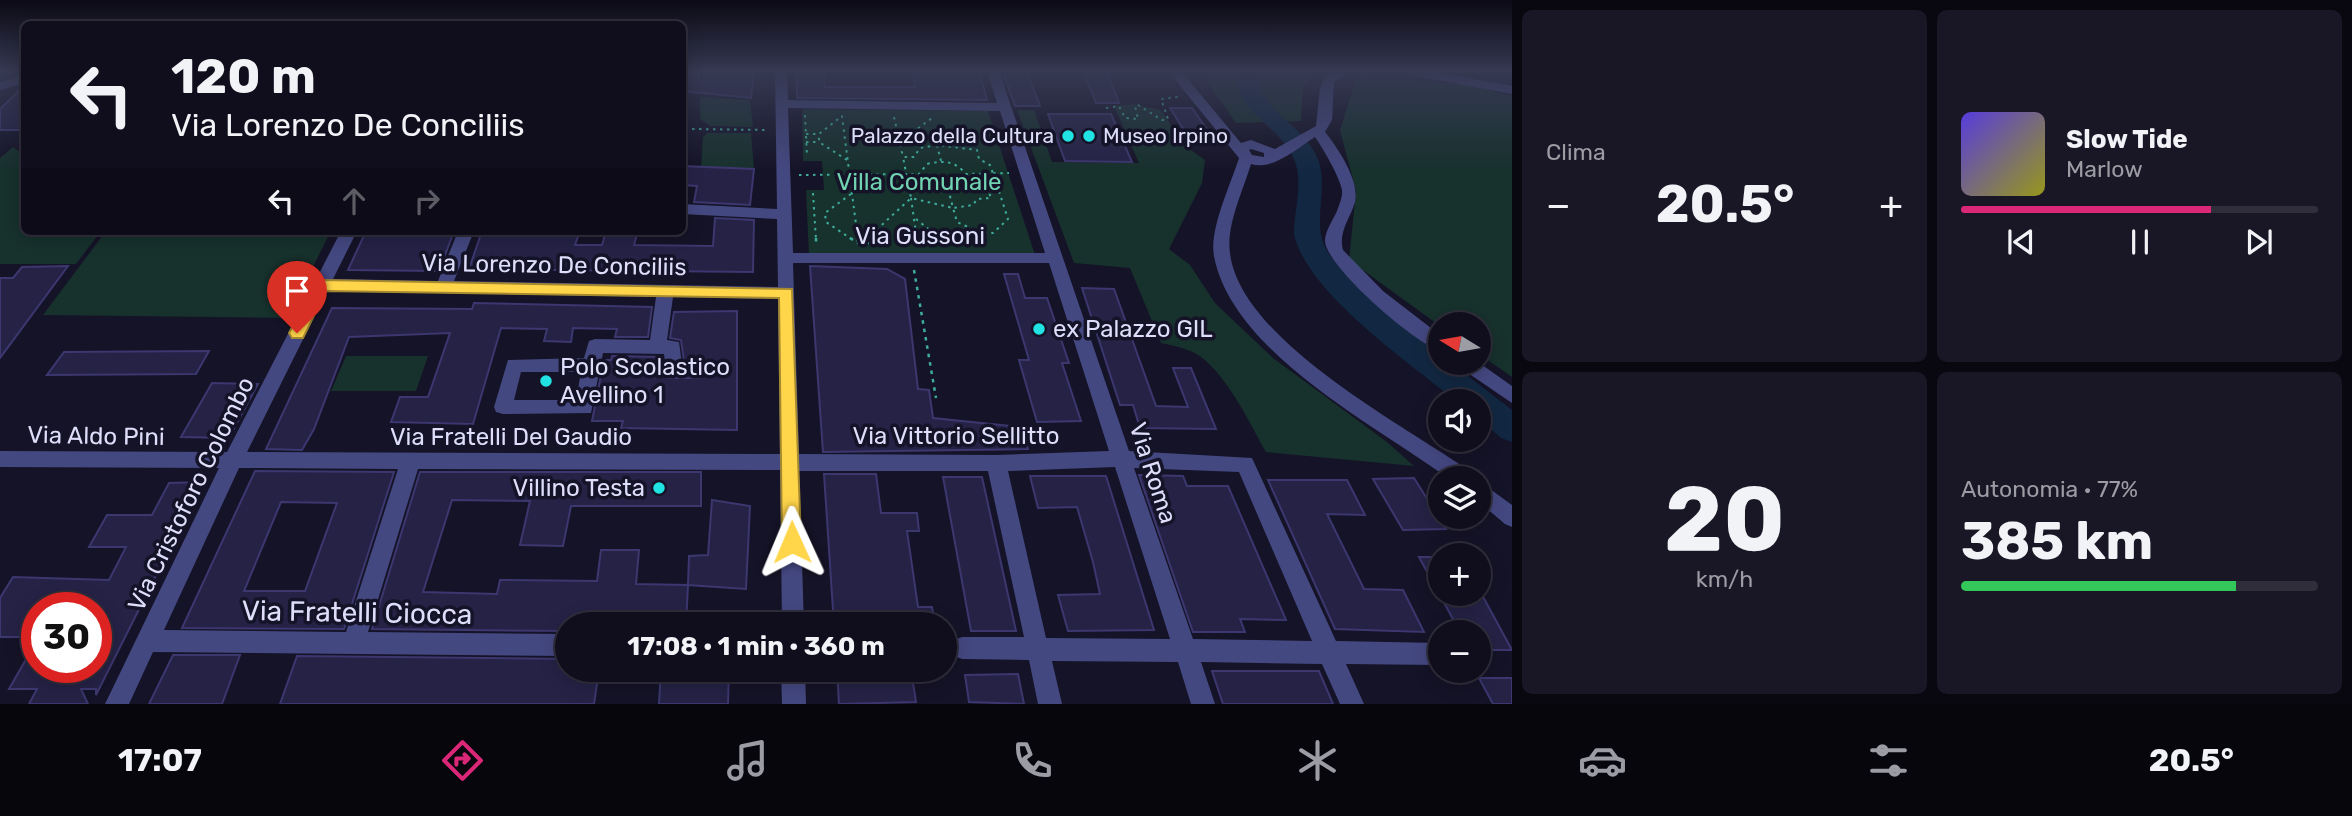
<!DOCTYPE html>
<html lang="it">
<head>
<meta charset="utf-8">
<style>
	body { margin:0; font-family:Rubik,sans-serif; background:#191726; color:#f1f3f6; height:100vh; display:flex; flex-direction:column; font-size:26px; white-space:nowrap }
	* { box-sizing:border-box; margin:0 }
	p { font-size:23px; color:#9c9ca4 }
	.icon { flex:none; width:38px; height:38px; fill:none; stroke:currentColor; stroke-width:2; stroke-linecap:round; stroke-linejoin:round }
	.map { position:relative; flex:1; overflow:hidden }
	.side { display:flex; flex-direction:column; gap:10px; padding:10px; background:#090810; width:840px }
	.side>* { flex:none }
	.banner { position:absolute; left:21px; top:21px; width:665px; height:214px; border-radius:10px; box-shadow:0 4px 18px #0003,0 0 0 2px #302e3b; background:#100e1d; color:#f1f3f6; overflow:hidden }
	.needle { width:46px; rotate:281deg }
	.buttons { position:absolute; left:1428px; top:312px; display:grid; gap:14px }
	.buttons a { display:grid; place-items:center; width:63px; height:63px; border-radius:50%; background:#100e1d; box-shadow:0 4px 18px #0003,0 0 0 2px #302e3b; font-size:35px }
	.speed { position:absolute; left:21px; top:592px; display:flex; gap:14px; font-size:35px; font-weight:700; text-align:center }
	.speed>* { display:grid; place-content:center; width:91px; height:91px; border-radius:50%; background:#100e1d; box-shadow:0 4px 18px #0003,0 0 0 2px #302e3b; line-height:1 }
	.speed .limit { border:10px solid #d22; background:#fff; color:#111 }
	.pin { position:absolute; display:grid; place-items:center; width:60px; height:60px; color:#fff; margin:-72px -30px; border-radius:50% 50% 50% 0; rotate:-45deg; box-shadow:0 0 7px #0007 }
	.pin .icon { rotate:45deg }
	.me { position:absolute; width:77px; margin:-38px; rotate:359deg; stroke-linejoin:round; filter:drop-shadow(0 0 5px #0008) }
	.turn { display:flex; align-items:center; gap:24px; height:147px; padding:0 35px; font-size:32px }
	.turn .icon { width:91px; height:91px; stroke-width:2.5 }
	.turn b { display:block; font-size:49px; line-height:60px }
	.lanes { display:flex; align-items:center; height:66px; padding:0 35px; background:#0003; justify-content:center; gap:35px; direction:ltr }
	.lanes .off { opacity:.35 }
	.big { font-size:52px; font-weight:700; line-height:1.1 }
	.side .widget { flex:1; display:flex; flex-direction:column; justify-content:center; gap:10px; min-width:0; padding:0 24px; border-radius:10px; background:#191726 }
	.side .dial { align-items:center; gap:0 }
	.dial b { font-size:91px; line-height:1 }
	.song { display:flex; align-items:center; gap:21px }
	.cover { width:84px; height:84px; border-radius:10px; background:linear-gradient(135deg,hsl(250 70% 55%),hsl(60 70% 35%)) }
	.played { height:7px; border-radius:4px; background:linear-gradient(90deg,#db2777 70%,#302e3b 70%) }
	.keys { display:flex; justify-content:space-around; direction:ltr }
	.heat { display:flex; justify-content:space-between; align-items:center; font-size:38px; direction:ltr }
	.charge { height:10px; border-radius:5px; background:linear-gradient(90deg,#34c759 77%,#302e3b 0) }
	.side .tiles { flex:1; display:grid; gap:10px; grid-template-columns:repeat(2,1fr) }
	.trip { position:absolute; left:555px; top:612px; width:402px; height:70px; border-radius:35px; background:#100e1d; box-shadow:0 4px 18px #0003,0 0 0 2px #302e3b; font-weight:700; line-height:70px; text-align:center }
	.tab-bar { display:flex; height:112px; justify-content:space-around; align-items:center; background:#06060c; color:#9c9ca4 }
	.tab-bar .icon { width:49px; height:49px }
	.tab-bar .on { color:#db2777 }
	.tab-bar b { font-size:32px; color:#f1f3f6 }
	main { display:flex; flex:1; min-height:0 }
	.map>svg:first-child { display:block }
</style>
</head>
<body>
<main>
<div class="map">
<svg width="1512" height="704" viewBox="0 0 1512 704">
	<rect width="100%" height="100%" fill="#151327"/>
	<path fill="#17312d" d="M1199,71H1319L1303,85L1301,121L1236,123Z
		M1357,76L1464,84L1512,96V377L1479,354V324L1440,326L1349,260L1356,191L1340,130Z
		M700,97L750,100L753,127L710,126L700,119Z
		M1134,104L1161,110L1184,145L1205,160L1202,183L1169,249L1190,265L1215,303L1273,358L1387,442L1414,466L1266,452C1249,422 1232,385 1206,361C1195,350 1176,346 1161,343L1130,268L1074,263L1017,110H1034L1052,162L1139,163L1114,106Z
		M802,109L988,111L1035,255L809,256L806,190H824L822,161H803Z
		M708,133H751L754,169L701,167L703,137Z
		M13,147L24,155V231H101L76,264H0V158Z
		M106,231H331L287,318L43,315Z
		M346,356H428L416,391H331Z"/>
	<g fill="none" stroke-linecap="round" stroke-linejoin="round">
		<path fill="#122842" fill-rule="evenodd" d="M1236,71H1258C1258,109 1297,122 1314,151C1330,178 1316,207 1321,235C1327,272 1410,331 1440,354V362H1450L1512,410V442L1501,438L1479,419V401H1456C1410,363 1307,293 1294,234C1294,210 1304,182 1294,159C1280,125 1236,114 1236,71Z"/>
	</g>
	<path fill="#252246" stroke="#3c376f" stroke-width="2" fill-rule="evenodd" d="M699,71H754L751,98L682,91V73L698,75Z
		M796,71H824L825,87H915L912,71H979L987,100L797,98Z
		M1083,71H1107L1119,103H1096Z
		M1003,72H1027L1040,106H1015Z
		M24,86V130H0V109Z
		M1170,108H1192L1212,137L1189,138Z
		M1048,114H1111L1132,162L1065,161Z
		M682,166L754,169L750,205L694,202L697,186L682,185Z
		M715,218L754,220L753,272L469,269L482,231H580L575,245H602L606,231H638L634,245L713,246Z
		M366,231H454L439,271L348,270Z
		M68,266L0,358V278H13L22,267Z
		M810,266L887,269L905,279L918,389L929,390L933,418L1021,427L1028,449L823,452Z
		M1004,274H1018L1025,298H1047L1069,363H1062L1081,421L1037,422L1019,360H1029Z
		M1082,288L1114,289L1156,406L1188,407L1173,368H1191L1216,429L1140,428L1133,405H1120Z
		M474,303L652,307L648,337H615L617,329L573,328L571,342L544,341L547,329L501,328L473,424L391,422L400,397H428L450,333L349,337L314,429L302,450L266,449L332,308L472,309Z
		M737,311V430L621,428L623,421H592L604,360H611L612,356L662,357L666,378H701L706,371L703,364L684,361L681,340L670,338L674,312Z
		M209,351L196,374L47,375L64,352Z
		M212,383L258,384L229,438L181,437Z
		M255,471L394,472L344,629L182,628ZM281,502L337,503L305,591H244Z
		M420,472H701V506H571L563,546L520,545L530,501L452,500L423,592L497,594L500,580L597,581L601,550H639L636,584L688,585L686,625H567V631L372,629Z
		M824,474H876L881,513H917L919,531H907L918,607H932L935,625H834Z
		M1139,475L1183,476L1187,486H1228L1286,620L1240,619L1245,632H1193Z
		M1030,476H1106L1154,630L1068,631L1058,595L1100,594L1093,562L1077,507L1038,508Z
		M943,477H982L1016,631H971Z
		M1414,478L1446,529L1403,530L1373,479Z
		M1268,480H1347L1365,515L1327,514L1364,589L1403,590L1424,632L1335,629Z
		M203,482L96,695V689H81L88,704H29L37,689H9L37,640V667H96V607H37V637H0V598L13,577L109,580L126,547H89L107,515H152L169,483Z
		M712,500L750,506L746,589L688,585L689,556L708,555Z
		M1419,557H1440V593H1481L1512,650H1479V632H1460Z
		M173,655H240L222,704H149Z
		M297,656L567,659V670H599L594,704H280Z
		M661,670H729L728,704H659Z
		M837,670H911L916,702L839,704Z
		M1212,671H1319L1333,704H1223Z
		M1018,674L1024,704L969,702L965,675Z
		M1479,678H1512V704H1493Z"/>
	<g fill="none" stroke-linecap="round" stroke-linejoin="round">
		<path stroke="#3fad9c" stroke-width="2" stroke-dasharray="2.5 4.5" stroke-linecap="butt" d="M1106,108L1119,106L1125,118L1138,119L1135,106L1138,105L1162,120L1168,119L1161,99L1178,97
			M805,115L807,156
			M894,117L903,157
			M692,129L769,130
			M806,134H819
			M901,141L932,118
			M806,142H819
			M937,145L920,148L914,157H903L911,198L953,208L957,222L979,232L993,233L1008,219L996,182
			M847,160L819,142V134L842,116L858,240
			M941,161L937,145L977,150L979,159L990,165L996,182L988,190L991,198L977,199L973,205L953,208L948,188
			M919,174C931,187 944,190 961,184L966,174
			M799,175L919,174L927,164C943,160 955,161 966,174L1009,173
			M813,193L816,240
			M851,194L825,213L826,222L853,240
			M911,198L917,240
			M916,219L942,240
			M857,233H873L911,198"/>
		<path stroke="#3fad9c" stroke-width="2.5" stroke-dasharray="3.5 5" stroke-linecap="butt" d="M816,238V244
			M850,238L858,243H883
			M857,238L858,243
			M917,238L918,243
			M940,238L949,245
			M914,270L936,398"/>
		<path fill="#444881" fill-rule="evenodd" d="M775,71H787L788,100L997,103L987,71H999L1129,451L1252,458L1336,641L1440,643V665L1346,664L1364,704H1340L1322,664L1201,662L1215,704H1191L1178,662L1052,661L1062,704H1038L1029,660L962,659L954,656L951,648L954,640L962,637H1024L988,471H799L804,625H782L780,470L418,469L368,632L567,634V656L153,652L129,704H105L219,468L0,467V451L227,452L341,231H357L333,279L438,281L458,231H474L454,281L778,287L777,219L682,214V204L777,209ZM788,108L1000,111L1045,253H793ZM793,263H1049L1109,451L996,455L799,454ZM327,291L656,297L650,340L595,339L589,341L584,358L508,360L494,407L496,412L503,414L591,413L603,353L664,354L667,376L673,378L701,375L704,370L701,365L682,364L679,342L667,340L673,297L778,299L780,454L247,452ZM521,372H581L576,400H514ZM1115,467L1170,639L1046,638L1008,471ZM239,468L398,469L346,632L164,630ZM1134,468L1239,472L1312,641L1193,639Z
			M1168,71H1181L1241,143L1251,140L1275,149L1316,126L1320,88L1324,78L1333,71H1349L1334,82L1332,120L1325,132C1338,148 1360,181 1355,202C1350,219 1338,232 1343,250L1383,291L1440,335V351C1416,344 1326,267 1325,241C1325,231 1333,220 1337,211C1339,205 1343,197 1342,190C1340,178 1323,148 1315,137C1297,148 1273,171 1251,164C1243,191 1226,225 1230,253C1240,340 1404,425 1471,472L1474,478H1448C1375,425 1232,352 1214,256C1209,229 1231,184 1239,158ZM1251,149L1264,153V157L1252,155L1249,150Z
			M1404,71H1431L1512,86V94L1410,75Z
			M24,75V83L0,90V82Z
			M1456,362H1478L1512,386V403L1459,367Z
			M1479,481L1512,505V527L1505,524L1479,502Z
			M781,670H805L806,704H782Z"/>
	</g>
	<linearGradient id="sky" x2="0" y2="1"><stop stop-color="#0c0a15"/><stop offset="0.42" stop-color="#353952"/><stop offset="1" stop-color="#353952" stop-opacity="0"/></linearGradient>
	<rect width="1512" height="170" fill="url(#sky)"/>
	<path fill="#ffd54a" stroke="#a68a30" stroke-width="2" d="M321,280L792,289L801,542L798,548L792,551L785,548L782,542L779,298L326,291L303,338H292L289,333L316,282Z"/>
	<g fill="#21e3e4" stroke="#151327" stroke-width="2.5">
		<circle cx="1068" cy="136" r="7"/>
		<circle cx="1089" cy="136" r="7"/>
		<circle cx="1039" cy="329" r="7"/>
		<circle cx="546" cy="381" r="7"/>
		<circle cx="659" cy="488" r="7"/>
	</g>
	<g text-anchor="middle" stroke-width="7" stroke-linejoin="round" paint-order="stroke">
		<g font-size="21" fill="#dedefb" stroke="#151327" text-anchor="end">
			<text x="1054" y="143">Palazzo della Cultura</text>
			<text x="1103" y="143" text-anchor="start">Museo Irpino</text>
		</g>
		<g font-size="24" fill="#71d3b1" stroke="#151327">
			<text x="919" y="190">Villa Comunale</text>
		</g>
		<g font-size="24" fill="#dedefb" stroke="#151327">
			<text x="920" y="244">Via Gussoni</text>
			<text transform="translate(554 265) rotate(1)" y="8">Via Lorenzo De Conciliis</text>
			<text transform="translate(96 436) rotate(1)" y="8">Via Aldo Pini</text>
			<text x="956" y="444">Via Vittorio Sellitto</text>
			<text x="511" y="445">Via Fratelli Del Gaudio</text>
			<text transform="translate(1153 473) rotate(72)" y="8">Via Roma</text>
			<text transform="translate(191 494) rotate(-64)" y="8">Via Cristoforo Colombo</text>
		</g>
		<g font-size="24" fill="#dedefb" stroke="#151327" text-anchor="start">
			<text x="1053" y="337">ex Palazzo GIL</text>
			<text x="560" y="375">Polo Scolastico<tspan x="560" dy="28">Avellino 1</tspan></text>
			<text x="645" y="496" text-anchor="end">Villino Testa</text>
		</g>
		<g font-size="28" fill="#dedefb" stroke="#151327">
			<text transform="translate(357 612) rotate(1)" y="10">Via Fratelli Ciocca</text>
		</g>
	</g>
</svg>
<div class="buttons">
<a><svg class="needle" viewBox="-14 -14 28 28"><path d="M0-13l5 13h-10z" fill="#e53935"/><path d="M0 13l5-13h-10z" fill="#9c9ca4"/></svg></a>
<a><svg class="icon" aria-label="sound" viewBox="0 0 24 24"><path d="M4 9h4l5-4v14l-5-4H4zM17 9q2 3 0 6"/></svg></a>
<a><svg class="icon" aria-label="layers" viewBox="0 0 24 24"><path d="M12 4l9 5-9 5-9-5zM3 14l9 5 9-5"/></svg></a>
<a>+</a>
<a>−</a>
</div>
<div class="speed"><div class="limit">30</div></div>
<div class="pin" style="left:297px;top:333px;background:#d93025"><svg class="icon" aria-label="arrive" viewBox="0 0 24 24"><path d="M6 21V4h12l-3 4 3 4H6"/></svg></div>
<svg class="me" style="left:792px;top:542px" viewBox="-20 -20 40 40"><path d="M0-17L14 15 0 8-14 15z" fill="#ffd54a" stroke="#fff" stroke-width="4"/></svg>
<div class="trip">17:08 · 1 min · 360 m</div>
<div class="banner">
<div class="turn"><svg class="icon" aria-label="left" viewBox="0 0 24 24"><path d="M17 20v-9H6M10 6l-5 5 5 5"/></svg><div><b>120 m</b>Via Lorenzo De Conciliis</div></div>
<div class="lanes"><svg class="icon" aria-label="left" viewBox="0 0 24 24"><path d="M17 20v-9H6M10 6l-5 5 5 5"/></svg><svg class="icon off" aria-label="ahead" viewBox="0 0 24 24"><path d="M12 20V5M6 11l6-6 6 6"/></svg><svg class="icon off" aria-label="right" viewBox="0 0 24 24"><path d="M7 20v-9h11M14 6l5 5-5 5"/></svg></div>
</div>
</div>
<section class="side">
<div class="tiles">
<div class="widget"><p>Clima</p>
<div class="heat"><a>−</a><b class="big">20.5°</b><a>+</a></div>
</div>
<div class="widget">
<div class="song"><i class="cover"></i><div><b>Slow Tide</b><p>Marlow</p></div></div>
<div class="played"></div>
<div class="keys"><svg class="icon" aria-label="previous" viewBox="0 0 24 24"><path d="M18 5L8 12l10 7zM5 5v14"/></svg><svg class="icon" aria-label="pause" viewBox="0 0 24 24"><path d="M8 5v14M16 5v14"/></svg><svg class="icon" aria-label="next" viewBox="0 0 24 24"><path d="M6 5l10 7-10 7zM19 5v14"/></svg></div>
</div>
<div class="widget dial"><b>20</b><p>km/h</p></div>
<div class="widget"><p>Autonomia · 77%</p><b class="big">385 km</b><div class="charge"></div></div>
</div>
</section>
</main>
<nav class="tab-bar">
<b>17:07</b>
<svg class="icon on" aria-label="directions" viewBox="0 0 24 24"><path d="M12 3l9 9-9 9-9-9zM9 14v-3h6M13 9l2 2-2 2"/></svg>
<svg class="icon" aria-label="music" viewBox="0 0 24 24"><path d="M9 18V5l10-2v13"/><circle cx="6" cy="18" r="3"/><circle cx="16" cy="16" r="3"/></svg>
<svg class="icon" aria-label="phone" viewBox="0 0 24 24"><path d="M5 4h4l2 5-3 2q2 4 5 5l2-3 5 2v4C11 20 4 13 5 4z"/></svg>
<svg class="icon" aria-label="climate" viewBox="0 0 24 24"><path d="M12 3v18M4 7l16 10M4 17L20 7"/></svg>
<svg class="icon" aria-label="car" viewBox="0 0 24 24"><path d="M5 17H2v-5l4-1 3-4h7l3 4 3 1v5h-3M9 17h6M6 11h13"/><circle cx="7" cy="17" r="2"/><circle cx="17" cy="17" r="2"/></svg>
<svg class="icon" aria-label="filters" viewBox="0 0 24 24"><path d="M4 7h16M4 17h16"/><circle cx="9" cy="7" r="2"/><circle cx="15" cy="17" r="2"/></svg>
<b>20.5°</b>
</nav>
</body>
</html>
